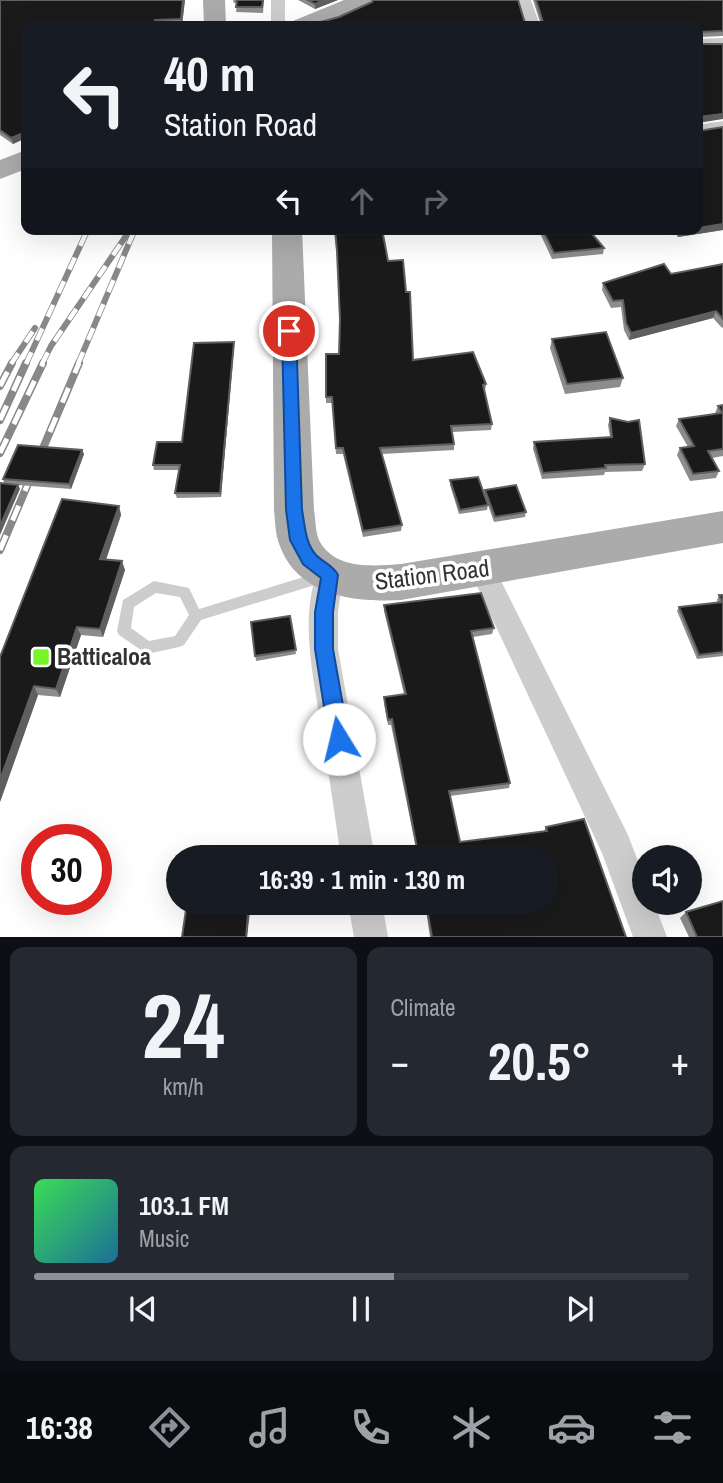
<!DOCTYPE html>
<html lang="en">
<head>
<meta charset="utf-8">
<style>
	body { margin:0; font-family:"Archivo Narrow",sans-serif; background:#242831; color:#f1f3f6; height:100vh; display:flex; flex-direction:column; font-size:26px; white-space:nowrap }
	* { box-sizing:border-box; margin:0 }
	p { font-size:23px; color:#9ea1a6 }
	.icon { flex:none; width:38px; height:38px; fill:none; stroke:currentColor; stroke-width:2; stroke-linecap:round; stroke-linejoin:round }
	.map { position:relative; height:937px; overflow:hidden }
	.panel { display:flex; flex-direction:column; gap:10px; padding:10px; background:#0d0f14; flex:1 }
	.panel>* { flex:none }
	.banner { position:absolute; left:21px; top:21px; width:682px; height:214px; border-radius:14px; box-shadow:0 7px 28px #0002; background:#171b24; color:#f1f3f6; overflow:hidden }
	.fabs { position:absolute; left:632px; top:845px; display:grid; gap:14px }
	.fabs a { display:grid; place-items:center; width:70px; height:70px; border-radius:50%; background:#171b24; box-shadow:0 7px 28px #0002; font-size:35px }
	.speed { position:absolute; left:21px; top:824px; display:flex; gap:14px; font-size:35px; font-weight:700; text-align:center }
	.speed>* { display:grid; place-content:center; width:91px; height:91px; border-radius:50%; background:#171b24; box-shadow:0 7px 28px #0002; line-height:1 }
	.speed .limit { border:10px solid #d22; background:#fff; color:#111 }
	.pin { position:absolute; display:grid; place-items:center; width:60px; height:60px; color:#fff; margin:-30px; border:4px solid #fff; border-radius:50%; box-shadow:0 2px 7px #0007 }
	.me { position:absolute; width:77px; margin:-38px; rotate:351deg; stroke-linejoin:round; filter:drop-shadow(0 0 5px #0008) }
	.turn { display:flex; align-items:center; gap:24px; height:147px; padding:0 28px; font-size:32px }
	.turn .icon { width:91px; height:91px; stroke-width:2.5 }
	.turn b { display:block; font-size:49px; line-height:60px }
	.lanes { display:flex; align-items:center; height:66px; padding:0 28px; background:#0003; justify-content:center; gap:35px; direction:ltr }
	.lanes .off { opacity:.35 }
	.big { font-size:52px; font-weight:800; line-height:1.1 }
	.panel .tile { flex:1; display:flex; flex-direction:column; justify-content:center; gap:10px; min-width:0; padding:0 24px; border-radius:14px; background:#242831 }
	.panel .dial { align-items:center; gap:0 }
	.dial b { font-size:91px; line-height:1 }
	.song { display:flex; align-items:center; gap:21px }
	.cover { width:84px; height:84px; border-radius:10px; background:linear-gradient(135deg,hsl(130 70% 55%),hsl(200 70% 35%)) }
	.played { height:7px; border-radius:4px; background:linear-gradient(90deg,#8c9099 55%,#363941 55%) }
	.keys { display:flex; justify-content:space-around; direction:ltr }
	.heat { display:flex; justify-content:space-between; align-items:center; font-size:38px; direction:ltr }
	.panel .tiles { flex:1; display:grid; gap:10px; grid-template-columns:1fr 1fr }
	.tile:last-child { grid-column:span 2 }
	.trip { position:absolute; left:166px; top:845px; width:392px; height:70px; border-radius:35px; background:#171b24; box-shadow:0 7px 28px #0002; font-weight:800; line-height:70px; text-align:center }
	.dock { display:flex; height:112px; justify-content:space-around; align-items:center; background:#090b0e; color:#9ea1a6 }
	.dock .icon { width:49px; height:49px }
	.dock .active { color:#8c9099 }
	.dock b { font-size:32px; color:#f1f3f6 }
	.map>svg:first-child { display:block }
</style>
</head>
<body>
<div class="map">
<svg width="723" height="937" viewBox="0 0 723 937">
	<rect width="100%" height="100%" fill="#fff"/>
	<g fill="none" stroke-linecap="round" stroke-linejoin="round">
		<path fill="#cdcdcd" fill-rule="evenodd" d="M323,571L328,573L330,577L328,581L201,620L184,645L179,647L147,654L119,635L117,631L123,600L154,581L189,588L199,609ZM156,593L180,597L189,615L175,636L149,641L131,628L134,607Z"/>
		<path fill="#cdcdcd" fill-rule="evenodd" d="M271,0H285V26H271Z
			M517,0H531L540,26H526Z
			M723,38V48H698V39Z
			M723,121V131L698,135V125Z
			M482,558L491,561L628,835L644,877V903H654L667,937H633L602,853L469,569L473,561Z
			M330,564L340,567L343,575L338,612V649L375,858H341C335,817 329,776 323,736C315,686 297,614 320,567Z
			M348,903H382L388,937H354Z"/>
		<path fill="#ababab" fill-rule="evenodd" d="M203,0H225L226,26H204Z
			M344,0H374L371,5L320,26H290L293,21Z
			M26,150V169L0,179V160Z
			M272,229H302L314,510C316,520 315,533 320,542C336,570 374,566 401,564L723,511V543L401,600C350,603 292,594 277,537C275,528 275,519 274,510Z"/>
		<defs>
			<path id="rail-far1" d="M11,364L35,328
				M26,364L88,229
				M42,364L51,346L126,236
				M78,364L135,229"/>
			<path id="rail" d="M0,386L12,363
				M0,420L26,363
				M0,453L43,363
				M0,550L79,363"/>
		</defs>
		<use href="#rail-far1" stroke="#888" stroke-width="6"/>
		<use href="#rail" stroke="#888" stroke-width="8"/>
		<use href="#rail-far1" stroke="#fff" stroke-width="4.5" stroke-dasharray="13" stroke-linecap="butt"/>
		<use href="#rail" stroke="#fff" stroke-width="5" stroke-dasharray="16" stroke-linecap="butt"/>
	</g>
	<path fill="#8c8c8c" d="M0,0H185L182,25H156L155,26H26V138L13,144L0,135Z
		M233,0H264L263,13L236,12L237,3H234Z
		M298,0H338L315,9Z
		M533,0H723V36L698,37V26H306L339,17L372,2L525,23L540,22Z
		M723,127V230L678,237L672,229H698Z
		M334,229H382L388,261L413,360L486,384L485,391L492,424L491,430L452,432L454,444V450L382,454L402,525L401,531L363,537L343,454H336L332,403H326V397L339,354L340,321L337,257Z
		M538,229H588L604,248L603,254L552,259Z
		M723,264V327L722,328L713,318L629,340L624,330L621,307L611,308L602,290L603,283L671,274Z
		M552,339L623,378L620,387L565,394L550,348Z
		M234,347L221,497L177,498L175,493L179,470H154L153,465L182,442Z
		M723,405V456L712,458L719,471L716,478L690,481L677,455L680,448L688,447L676,426L679,419L716,414L715,413L718,406Z
		M610,418L645,464L642,471L605,472L604,475L542,479L533,449L534,442L610,437L608,425Z
		M82,450L84,454L71,489L18,485L20,489L4,483L3,479Z
		M450,480L484,494L485,490L526,512L525,517L494,522L488,505L487,510L459,514L450,485Z
		M62,499L119,506L121,515L106,560L125,570L103,637L81,635L60,697L38,695L0,802Z
		M719,595H723V656L697,659L677,611L679,607L718,603L717,600Z
		M384,605L494,628L492,634L473,637L510,783L509,788L450,796L460,842L544,831L546,827L626,937H430L425,903H546V858H418L391,725H388L384,703V697L404,694L384,611Z
		M290,616L296,654L256,661L251,622Z
		M686,912L723,937H689L680,918Z"/>
	<path fill="#5f5f5f" d="M183,0H185L182,25L181,19Z
		M324,0H338L315,9V4Z
		M723,114V119L698,123V117Z
		M26,132V138L13,144L11,138Z
		M723,224V230L678,237L680,231L698,229V228Z
		M716,311L713,318L629,340L631,333Z
		M234,342V347L221,497L220,493Z
		M82,450L84,454L71,489L69,484Z
		M18,485L20,489L0,535V526Z
		M119,506L121,515L103,568L100,559Z
		M122,561L125,570L103,637L100,629Z
		M77,627L81,635L60,697L56,689Z
		M34,686L38,695L0,802V780Z
		M249,903H251L247,937H246Z"/>
	<path fill="#1a1a1a" stroke="#5f5f5f" stroke-width="2" d="M0,0H183L181,19L155,20L152,26H26V132L11,138L0,130Z
		M237,0H263L262,7H236Z
		M308,0H324L315,4Z
		M373,0H518L525,23L543,22L536,0H723V31L698,32V26H306L339,17L372,2Z
		M698,44H723V114L698,117Z
		M723,127V224L698,228V131Z
		M335,229H382L388,261L403,260L406,292H410L413,360L473,352L486,384L483,385L492,424L451,426L454,444L380,448L402,525L363,531L343,448H336L332,397H326V354H339L340,319L337,251Z
		M542,229H588L604,248L554,253Z
		M664,264L671,274L723,264V319L716,311L631,333L626,323L623,300L613,301L603,283Z
		M606,332L623,378L567,384L552,339Z
		M234,342L220,493H175L180,465H153L157,442H182L194,343Z
		M723,405V449L708,451L719,471L693,474L680,448L694,446L679,419L722,413L718,406Z
		M610,418L628,422L639,420L645,464L605,465L606,468L543,473L534,442L612,437Z
		M18,445L82,450L69,484L3,479Z
		M478,477L488,505L460,510L450,480Z
		M0,483L18,485L0,526Z
		M516,485L526,512L495,517L485,490Z
		M62,499L119,506L100,559L122,561L100,629L77,627L56,689L34,686L0,780V657Z
		M481,593L494,628L471,631L510,783L449,791L460,842L547,831L546,827L584,819L626,937H432L426,903H546V858H419L392,719L388,720L384,697L406,694L384,605Z
		M719,595H723V652L699,655L679,607L722,602Z
		M290,616L296,650L255,656L251,622Z
		M723,901V937H697L686,912Z
		M187,903H249L246,937H182Z"/>
	<path fill="#1a73e8" stroke="#114b97" stroke-width="2" d="M289,327L296,331L302,510C305,525 305,543 316,555C324,563 333,565 338,575L333,612V649L349,739L346,745L339,748L332,745L329,739L315,649V612L321,578L303,564L290,540L286,510L282,331Z"/>
	<rect fill="#78f529" stroke="#fff" stroke-width="2.5" x="32" y="648" width="18" height="18" rx="3.5"/>
	<g text-anchor="middle" stroke-width="7" stroke-linejoin="round" paint-order="stroke">
		<g font-size="24" fill="#333" stroke="#fff">
			<text transform="translate(432 575) rotate(-7)" y="8">Station Road</text>
		</g>
		<g font-size="24" font-weight="bold" fill="#333" stroke="#fff" text-anchor="start">
			<text x="57" y="665">Batticaloa</text>
		</g>
	</g>
</svg>
<div class="fabs">
<a><svg class="icon" aria-label="sound" viewBox="0 0 24 24"><path d="M4 9h4l5-4v14l-5-4H4zM17 9q2 3 0 6"/></svg></a>
</div>
<div class="speed"><div class="limit">30</div></div>
<div class="pin" style="left:289px;top:331px;background:#d93025"><svg class="icon" aria-label="arrive" viewBox="0 0 24 24"><path d="M6 21V4h12l-3 4 3 4H6"/></svg></div>
<svg class="me" style="left:339px;top:739px" viewBox="-20 -20 40 40"><circle r="19" fill="#fff"/><path d="M0-13L10 11 0 6-10 11z" fill="#1a73e8"/></svg>
<div class="trip">16:39 · 1 min · 130 m</div>
<div class="banner">
<div class="turn"><svg class="icon" aria-label="left" viewBox="0 0 24 24"><path d="M17 20v-9H6M10 6l-5 5 5 5"/></svg><div><b>40 m</b>Station Road</div></div>
<div class="lanes"><svg class="icon" aria-label="left" viewBox="0 0 24 24"><path d="M17 20v-9H6M10 6l-5 5 5 5"/></svg><svg class="icon off" aria-label="ahead" viewBox="0 0 24 24"><path d="M12 20V5M6 11l6-6 6 6"/></svg><svg class="icon off" aria-label="right" viewBox="0 0 24 24"><path d="M7 20v-9h11M14 6l5 5-5 5"/></svg></div>
</div>
</div>
<section class="panel">
<div class="tiles">
<div class="tile dial"><b>24</b><p>km/h</p></div>
<div class="tile"><p>Climate</p>
<div class="heat"><a>−</a><b class="big">20.5°</b><a>+</a></div>
</div>
<div class="tile">
<div class="song"><i class="cover"></i><div><b>103.1 FM</b><p>Music</p></div></div>
<div class="played"></div>
<div class="keys"><svg class="icon" aria-label="previous" viewBox="0 0 24 24"><path d="M18 5L8 12l10 7zM5 5v14"/></svg><svg class="icon" aria-label="pause" viewBox="0 0 24 24"><path d="M8 5v14M16 5v14"/></svg><svg class="icon" aria-label="next" viewBox="0 0 24 24"><path d="M6 5l10 7-10 7zM19 5v14"/></svg></div>
</div>
</div>
</section>
<nav class="dock">
<b>16:38</b>
<svg class="icon active" aria-label="directions" viewBox="0 0 24 24"><path d="M12 3l9 9-9 9-9-9zM9 14v-3h6M13 9l2 2-2 2"/></svg>
<svg class="icon" aria-label="music" viewBox="0 0 24 24"><path d="M9 18V5l10-2v13"/><circle cx="6" cy="18" r="3"/><circle cx="16" cy="16" r="3"/></svg>
<svg class="icon" aria-label="phone" viewBox="0 0 24 24"><path d="M5 4h4l2 5-3 2q2 4 5 5l2-3 5 2v4C11 20 4 13 5 4z"/></svg>
<svg class="icon" aria-label="climate" viewBox="0 0 24 24"><path d="M12 3v18M4 7l16 10M4 17L20 7"/></svg>
<svg class="icon" aria-label="car" viewBox="0 0 24 24"><path d="M5 17H2v-5l4-1 3-4h7l3 4 3 1v5h-3M9 17h6M6 11h13"/><circle cx="7" cy="17" r="2"/><circle cx="17" cy="17" r="2"/></svg>
<svg class="icon" aria-label="filters" viewBox="0 0 24 24"><path d="M4 7h16M4 17h16"/><circle cx="9" cy="7" r="2"/><circle cx="15" cy="17" r="2"/></svg>
</nav>
</body>
</html>
